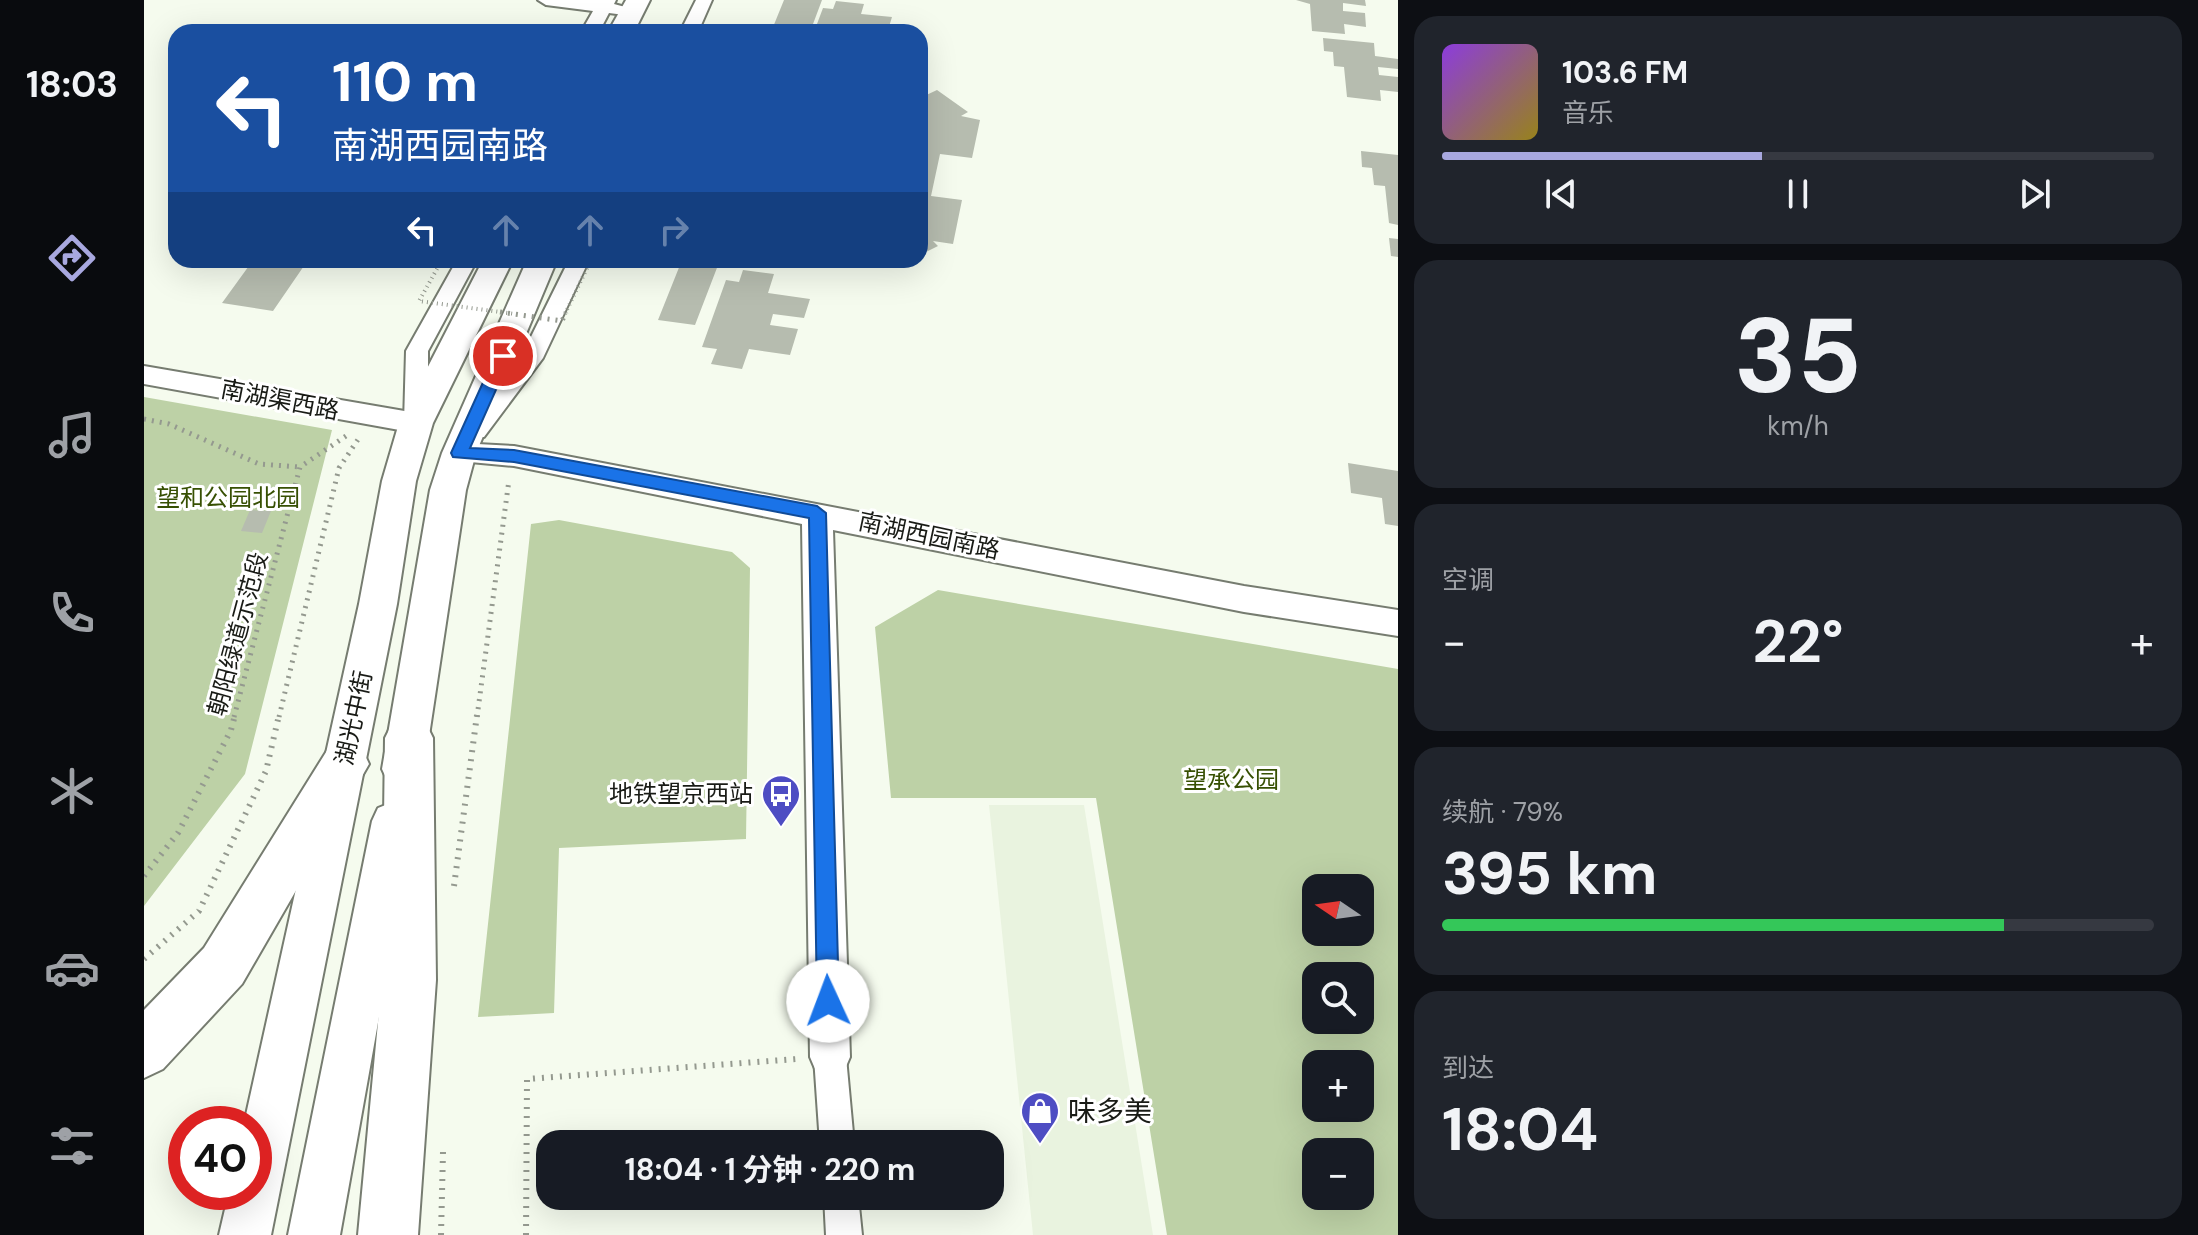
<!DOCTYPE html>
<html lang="zh">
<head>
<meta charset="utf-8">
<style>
	body { margin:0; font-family:"DM Sans","Noto Sans SC",sans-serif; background:#20242c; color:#f1f3f6; height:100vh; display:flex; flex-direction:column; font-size:30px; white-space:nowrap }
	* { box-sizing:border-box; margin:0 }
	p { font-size:26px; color:#9ea1a6 }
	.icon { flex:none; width:44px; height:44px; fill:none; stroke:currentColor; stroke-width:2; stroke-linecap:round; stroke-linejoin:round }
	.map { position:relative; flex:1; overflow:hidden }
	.side { display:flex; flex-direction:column; gap:16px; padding:16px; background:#0d0f14; width:800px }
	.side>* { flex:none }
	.hud { position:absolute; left:24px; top:24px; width:760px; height:244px; border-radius:24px; box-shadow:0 8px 32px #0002; background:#1a4fa0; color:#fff; overflow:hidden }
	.needle { width:52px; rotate:283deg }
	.tools { position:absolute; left:1158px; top:874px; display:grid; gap:16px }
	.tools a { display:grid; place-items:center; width:72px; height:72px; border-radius:16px; background:#171b24; box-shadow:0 8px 32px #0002; font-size:40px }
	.speed { position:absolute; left:24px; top:1106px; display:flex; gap:16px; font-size:40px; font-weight:700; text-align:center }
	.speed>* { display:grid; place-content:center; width:104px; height:104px; border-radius:50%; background:#171b24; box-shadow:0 8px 32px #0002; line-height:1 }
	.speed .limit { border:12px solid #d22; background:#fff; color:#111 }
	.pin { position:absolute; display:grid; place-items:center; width:68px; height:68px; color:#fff; margin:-34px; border:4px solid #fff; border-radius:50%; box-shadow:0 2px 8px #0007 }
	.me { position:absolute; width:88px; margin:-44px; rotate:358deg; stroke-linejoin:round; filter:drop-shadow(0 0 6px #0008) }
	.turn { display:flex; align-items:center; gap:28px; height:168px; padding:0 32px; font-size:36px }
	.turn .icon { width:104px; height:104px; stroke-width:2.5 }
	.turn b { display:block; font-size:56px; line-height:68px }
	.lanes { display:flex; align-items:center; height:76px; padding:0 32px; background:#0003; justify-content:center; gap:40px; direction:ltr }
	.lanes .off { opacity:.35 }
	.big { font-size:60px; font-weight:700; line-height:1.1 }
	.side .widget { flex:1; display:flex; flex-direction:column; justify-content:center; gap:12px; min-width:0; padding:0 28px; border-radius:24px; background:#20242c }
	.side .dial { align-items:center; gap:0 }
	.dial b { font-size:104px; line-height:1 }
	.song { display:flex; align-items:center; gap:24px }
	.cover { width:96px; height:96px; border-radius:12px; background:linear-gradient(135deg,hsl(270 70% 55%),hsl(50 70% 35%)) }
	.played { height:8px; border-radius:4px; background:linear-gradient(90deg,#a8a8df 45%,#363941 45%) }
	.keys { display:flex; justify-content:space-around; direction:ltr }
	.heat { display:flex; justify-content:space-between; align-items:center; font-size:44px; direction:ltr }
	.charge { height:12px; border-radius:6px; background:linear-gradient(90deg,#34c759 79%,#363941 0) }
	.trip { position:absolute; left:392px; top:1130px; width:468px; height:80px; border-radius:24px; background:#171b24; box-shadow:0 8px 32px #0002; font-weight:700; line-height:80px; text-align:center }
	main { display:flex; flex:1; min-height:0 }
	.tab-bar { display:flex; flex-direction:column; width:144px; justify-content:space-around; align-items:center; background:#090b0e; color:#9ea1a6 }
	.tab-bar .icon { width:56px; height:56px }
	.tab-bar .selected { color:#a8a8df }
	.tab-bar b { font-size:36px; color:#f1f3f6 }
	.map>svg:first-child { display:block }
</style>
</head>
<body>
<main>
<nav class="tab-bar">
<b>18:03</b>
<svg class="icon selected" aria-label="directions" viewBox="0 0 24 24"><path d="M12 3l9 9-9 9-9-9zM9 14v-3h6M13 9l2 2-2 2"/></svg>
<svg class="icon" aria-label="music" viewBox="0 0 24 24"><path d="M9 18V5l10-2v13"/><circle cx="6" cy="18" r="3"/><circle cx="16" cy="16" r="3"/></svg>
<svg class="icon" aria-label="phone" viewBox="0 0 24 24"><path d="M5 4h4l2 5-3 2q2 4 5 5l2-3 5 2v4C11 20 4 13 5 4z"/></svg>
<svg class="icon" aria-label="climate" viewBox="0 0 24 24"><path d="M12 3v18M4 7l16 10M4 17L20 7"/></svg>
<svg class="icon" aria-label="car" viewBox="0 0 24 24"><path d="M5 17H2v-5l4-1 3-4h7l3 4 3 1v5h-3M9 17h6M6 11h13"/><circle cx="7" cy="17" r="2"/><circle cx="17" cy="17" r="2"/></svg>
<svg class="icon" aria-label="filters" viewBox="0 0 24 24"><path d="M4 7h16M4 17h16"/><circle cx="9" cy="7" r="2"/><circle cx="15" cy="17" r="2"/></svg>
</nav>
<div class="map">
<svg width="1254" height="1235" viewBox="0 0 1254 1235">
	<rect width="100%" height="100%" fill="#f5fbee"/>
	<path fill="#e9f3df" d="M845,805H940L1009,1235H889Z"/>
	<path fill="#bdd1a6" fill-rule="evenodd" d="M0,397L188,430L101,774L0,906Z
		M415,520L588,552L606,568L602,839L415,848L410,1013L334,1017L387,524Z
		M794,590L1254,669V1235H1023L952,798H747L731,627ZM1172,888H1216V932H1172ZM1172,976H1216V1020H1172ZM1172,1064H1216V1108H1172ZM1172,1152H1216V1196H1172Z"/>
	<path fill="#b6bcaf" d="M640,0H678L666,32H627Z
		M1152,0H1221L1222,6L1199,3V11L1221,13L1222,27L1200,24L1201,34L1168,31L1166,4Z
		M692,1L720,4L717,14L748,17L744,30L720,28L719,32H670L679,8L689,9Z
		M1179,38L1230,43L1231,56L1254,59V69L1234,67L1235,75L1254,77V92L1236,90L1237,101L1203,97L1200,67L1190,66L1189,52L1180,51Z
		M793,90L824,112L817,116L836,120L828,158L796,154L787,196L818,200L809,244L789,241L794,246L776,255V98Z
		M1217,151L1254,155V225L1245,223L1241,186L1230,185L1228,168L1218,167Z
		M1245,238L1254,239V257L1247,256Z
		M123,260H164L129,311L78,303L107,263L119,265Z
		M538,260H576L551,325L514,320Z
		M599,270L630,274L624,293L666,299L660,318L629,314L626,325L654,329L646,355L605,349L598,369L567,364L573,349L558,347L582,280L595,282Z
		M1204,463L1254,471V526L1241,524L1238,498L1207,493Z
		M117,486L138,488L129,508L108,507Z
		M106,510L127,511L118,533L97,531Z"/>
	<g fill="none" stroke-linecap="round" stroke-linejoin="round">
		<defs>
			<path id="minor" d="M394,0H472L470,4L496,11L488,16L465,13L455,32H437L449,11L402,5Z
				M552,0H568L554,32H536Z
				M313,260H333L284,351V423L272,431L260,423L262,351Z
				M425,260H445L399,358L340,437H324L320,431L324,425L378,355Z
				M686,1041L698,1045L702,1057L710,1144H676L670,1057L674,1045Z
				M680,1196H714L718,1235H682Z"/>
			<path id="tertiary" d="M0,366L272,413L282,416L286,423L282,430L272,433L0,384Z
				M315,443L370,446L1100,586L1254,610V636L1100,612L689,530L706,1057L700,1071L686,1077L672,1071L666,1057L658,524L370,466L305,460L301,453L305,446Z"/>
			<path id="secondary" d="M482,0H506L490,32H464Z
				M339,260H369L289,423L272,481L253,604L127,1235H75L85,1192H110V1124H100L215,604L238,481L255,423Z
				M383,260H413L332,453L322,490L280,769L274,782L259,787L244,782L238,769L286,490L298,453Z
				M249,802L264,808L270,821L196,1235H144L228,821L234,808Z"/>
			<path id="motorway" d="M265,718L282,724L289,738L292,980L274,1235H214L238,980L241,738L248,724Z
				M201,743L218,749L225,764L98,984L19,1069L0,1078V1010L60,948L184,749Z"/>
		</defs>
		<use href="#minor" stroke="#767c70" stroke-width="4"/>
		<use href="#tertiary" stroke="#767c70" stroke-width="4"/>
		<use href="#secondary" stroke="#767c70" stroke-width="4"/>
		<use href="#motorway" stroke="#767c70" stroke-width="4"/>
		<path stroke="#94998f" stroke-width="5" stroke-dasharray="2 6" stroke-linecap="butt" d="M0,419L25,424L115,464L156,467
			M90,717L156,467L202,436
			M135,717L195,468L215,438
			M333,717L365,480"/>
		<path stroke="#94998f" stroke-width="6" stroke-dasharray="2 7" stroke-linecap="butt" d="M0,876L34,833L87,730L91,715
			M310,886L333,715
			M0,959L55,911L122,771L135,715
			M297,1235L299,1152
			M382,1235L383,1079L653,1059"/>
		<use href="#minor" fill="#fff" fill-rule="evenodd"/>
		<use href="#tertiary" fill="#fff" fill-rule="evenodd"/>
		<use href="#secondary" fill="#fff" fill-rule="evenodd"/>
		<use href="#motorway" fill="#fff" fill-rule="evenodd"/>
		<path stroke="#94998f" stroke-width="4" stroke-dasharray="1 4" stroke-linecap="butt" d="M298,260L275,301L371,314
			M421,314L447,260"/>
		<path stroke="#94998f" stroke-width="5" stroke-dasharray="2 6" stroke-linecap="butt" d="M356,312L418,321L422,312"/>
	</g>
	<path fill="#1a73e8" stroke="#114b97" stroke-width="2" d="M359,351L367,356L326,448L370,450L673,506L682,513L695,1001L692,1008L684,1011L676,1008L673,1001L665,518L370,462L309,457L307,453L351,356Z"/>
	<defs>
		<symbol id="bus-pin" viewBox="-11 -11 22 30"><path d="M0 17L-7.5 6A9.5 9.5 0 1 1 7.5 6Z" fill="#4e4dc3" stroke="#fff"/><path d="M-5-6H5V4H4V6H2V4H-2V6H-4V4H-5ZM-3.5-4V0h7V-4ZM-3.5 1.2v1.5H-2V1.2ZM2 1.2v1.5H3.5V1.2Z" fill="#fff"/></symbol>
		<symbol id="shop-pin" viewBox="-11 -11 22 30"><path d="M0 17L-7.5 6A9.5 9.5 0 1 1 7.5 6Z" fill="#4e4dc3" stroke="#fff"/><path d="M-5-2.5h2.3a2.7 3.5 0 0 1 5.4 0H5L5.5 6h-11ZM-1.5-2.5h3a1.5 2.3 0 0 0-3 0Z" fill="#fff"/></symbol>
	</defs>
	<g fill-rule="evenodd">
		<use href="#bus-pin" x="615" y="772" width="44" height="60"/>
		<use href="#shop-pin" x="874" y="1089" width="44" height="60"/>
	</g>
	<g text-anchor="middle" stroke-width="6" stroke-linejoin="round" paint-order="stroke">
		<g font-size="24" fill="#191b16" stroke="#fff">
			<text transform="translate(136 400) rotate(11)" y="8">南湖渠西路</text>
			<text transform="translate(785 536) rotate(12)" y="8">南湖西园南路</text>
			<text transform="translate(94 634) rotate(-75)" y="8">朝阳绿道示范段</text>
			<text transform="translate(210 718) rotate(-78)" y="8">湖光中街</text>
		</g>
		<g font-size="24" fill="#375003" stroke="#fff">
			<text x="84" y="506">望和公园北园</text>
			<text x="1087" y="788">望承公园</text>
		</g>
		<g font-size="24" fill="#191b16" stroke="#fff" text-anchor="end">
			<text x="609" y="802">地铁望京西站</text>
		</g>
		<g font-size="28" fill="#191b16" stroke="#fff" text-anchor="start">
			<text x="924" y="1121">味多美</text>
		</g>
	</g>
</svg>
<div class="tools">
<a><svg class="needle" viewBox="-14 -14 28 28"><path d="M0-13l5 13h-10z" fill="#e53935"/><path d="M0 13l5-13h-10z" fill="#9ea1a6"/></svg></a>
<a><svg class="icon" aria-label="search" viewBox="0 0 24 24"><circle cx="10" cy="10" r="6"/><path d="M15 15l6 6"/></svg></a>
<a>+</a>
<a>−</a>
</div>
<div class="speed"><div class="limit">40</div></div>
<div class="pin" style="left:359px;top:356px;background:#d93025"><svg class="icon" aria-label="arrive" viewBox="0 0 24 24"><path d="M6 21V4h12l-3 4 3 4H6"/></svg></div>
<svg class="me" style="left:684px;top:1001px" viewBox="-20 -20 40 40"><circle r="19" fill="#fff"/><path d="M0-13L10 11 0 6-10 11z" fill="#1a73e8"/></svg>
<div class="trip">18:04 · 1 分钟 · 220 m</div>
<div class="hud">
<div class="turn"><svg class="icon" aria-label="left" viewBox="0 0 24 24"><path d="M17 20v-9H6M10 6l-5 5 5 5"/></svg><div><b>110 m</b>南湖西园南路</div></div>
<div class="lanes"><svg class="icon" aria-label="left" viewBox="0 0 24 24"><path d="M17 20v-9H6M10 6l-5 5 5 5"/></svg><svg class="icon off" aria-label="ahead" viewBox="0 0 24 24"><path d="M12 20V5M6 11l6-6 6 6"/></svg><svg class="icon off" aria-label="ahead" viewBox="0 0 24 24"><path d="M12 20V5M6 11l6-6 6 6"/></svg><svg class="icon off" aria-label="right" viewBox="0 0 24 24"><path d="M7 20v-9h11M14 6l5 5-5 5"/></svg></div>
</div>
</div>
<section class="side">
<div class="widget">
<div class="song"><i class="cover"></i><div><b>103.6 FM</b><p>音乐</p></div></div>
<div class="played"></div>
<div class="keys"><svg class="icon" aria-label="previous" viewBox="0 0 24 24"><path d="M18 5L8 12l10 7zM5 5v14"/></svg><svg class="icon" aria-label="pause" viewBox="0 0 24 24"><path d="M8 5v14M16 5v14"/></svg><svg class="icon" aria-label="next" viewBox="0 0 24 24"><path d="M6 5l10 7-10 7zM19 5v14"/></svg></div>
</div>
<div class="widget dial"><b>35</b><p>km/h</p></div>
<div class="widget"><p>空调</p>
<div class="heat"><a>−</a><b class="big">22°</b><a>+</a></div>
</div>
<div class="widget"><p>续航 · 79%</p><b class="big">395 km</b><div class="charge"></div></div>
<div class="widget"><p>到达</p><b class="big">18:04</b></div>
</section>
</main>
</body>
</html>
